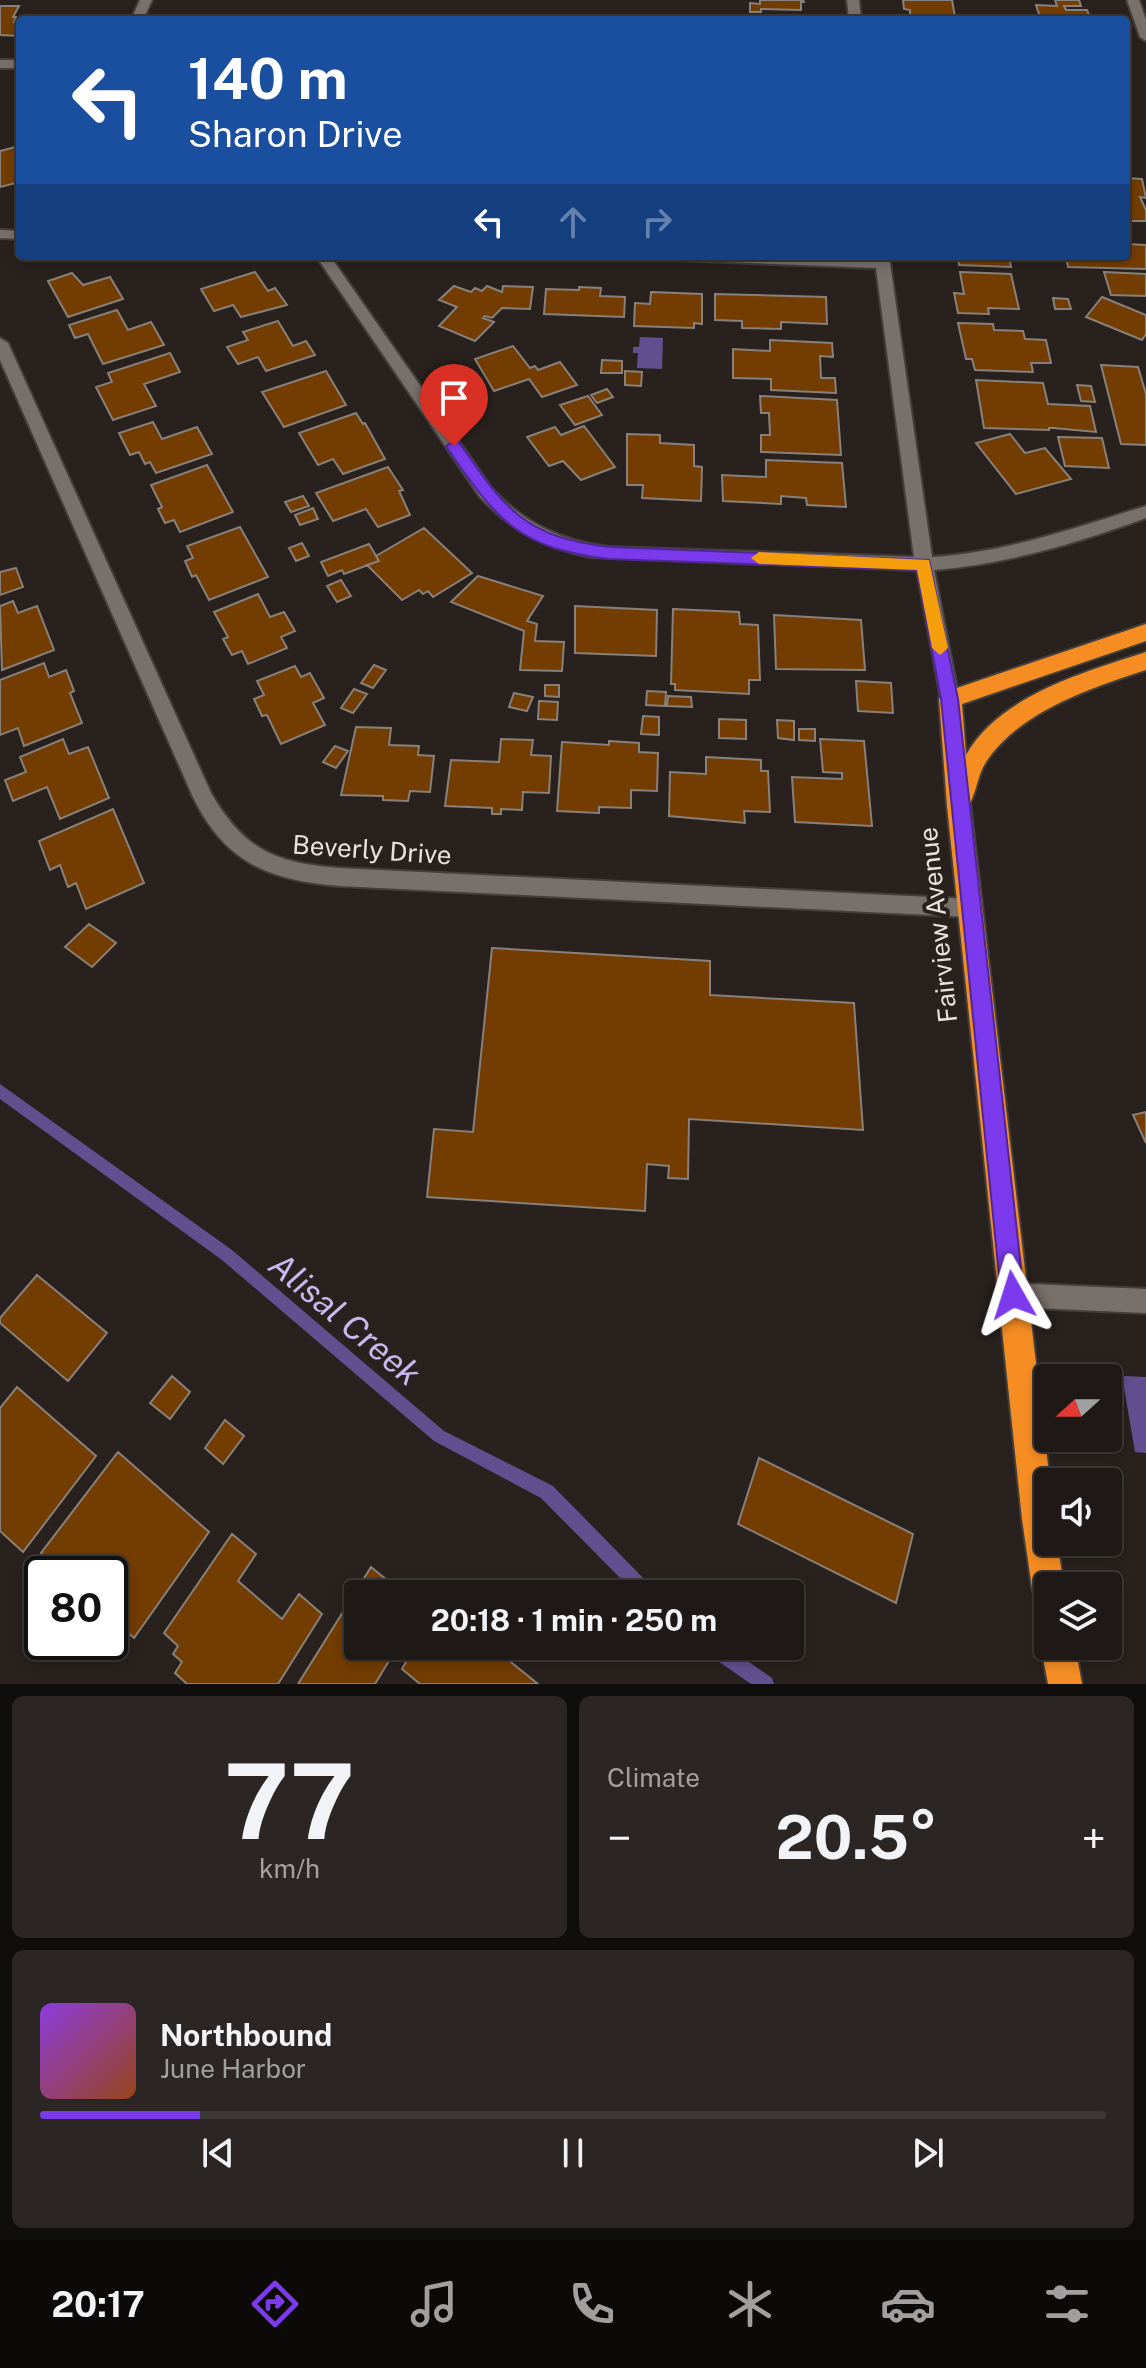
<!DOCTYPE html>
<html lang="en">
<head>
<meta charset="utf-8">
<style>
	body { margin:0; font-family:"Public Sans",sans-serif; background:#2b2623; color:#f1f3f6; height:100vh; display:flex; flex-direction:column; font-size:30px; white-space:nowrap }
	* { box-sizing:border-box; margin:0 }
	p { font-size:26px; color:#a1a0a1 }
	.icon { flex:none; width:44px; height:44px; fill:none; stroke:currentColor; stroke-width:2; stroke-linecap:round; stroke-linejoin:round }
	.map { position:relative; height:1684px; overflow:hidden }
	.details { display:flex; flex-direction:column; gap:12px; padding:12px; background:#100e0c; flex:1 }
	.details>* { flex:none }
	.banner { position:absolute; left:16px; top:16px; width:1114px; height:244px; border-radius:8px; box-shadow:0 4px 12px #0003,0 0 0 2px #3c3835; background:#1a4fa0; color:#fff; overflow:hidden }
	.needle { width:52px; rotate:249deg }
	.tools { position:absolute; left:1034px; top:1364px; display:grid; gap:16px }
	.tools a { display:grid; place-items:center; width:88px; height:88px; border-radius:8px; background:#1e1916; box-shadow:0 4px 12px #0003,0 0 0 2px #3c3835; font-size:40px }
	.speed { position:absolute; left:24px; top:1556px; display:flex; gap:16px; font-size:40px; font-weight:700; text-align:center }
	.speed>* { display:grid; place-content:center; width:104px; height:104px; border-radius:50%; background:#1e1916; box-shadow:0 4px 12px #0003,0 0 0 2px #3c3835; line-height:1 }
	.speed .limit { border:4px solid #111; border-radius:12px; background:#fff; color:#111 }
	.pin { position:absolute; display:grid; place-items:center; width:68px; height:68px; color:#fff; margin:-82px -34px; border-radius:50% 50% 50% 0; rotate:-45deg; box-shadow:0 0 8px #0007 }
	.pin .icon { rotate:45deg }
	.me { position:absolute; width:88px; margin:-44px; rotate:354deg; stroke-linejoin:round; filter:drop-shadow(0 0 6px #0008) }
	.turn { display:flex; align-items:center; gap:28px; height:168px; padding:0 40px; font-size:36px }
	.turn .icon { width:104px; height:104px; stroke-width:2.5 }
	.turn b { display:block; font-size:56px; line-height:68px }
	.lanes { display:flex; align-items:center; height:76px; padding:0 40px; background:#0003; justify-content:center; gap:40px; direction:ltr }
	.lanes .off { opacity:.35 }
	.big { font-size:60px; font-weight:700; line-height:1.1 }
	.details .widget { flex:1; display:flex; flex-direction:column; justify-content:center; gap:12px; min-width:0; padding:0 28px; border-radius:12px; background:#2b2623 }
	.details .dial { align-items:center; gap:0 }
	.dial b { font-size:104px; line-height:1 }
	.song { display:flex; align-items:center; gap:24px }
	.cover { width:96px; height:96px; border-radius:12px; background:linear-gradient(135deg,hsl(270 70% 55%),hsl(20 70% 35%)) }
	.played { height:8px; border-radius:4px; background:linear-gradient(90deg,#7c3aed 15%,#3c3835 15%) }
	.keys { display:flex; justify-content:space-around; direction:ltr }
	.heat { display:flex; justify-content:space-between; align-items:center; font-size:44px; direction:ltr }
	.details .tiles { flex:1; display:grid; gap:12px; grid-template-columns:1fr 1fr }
	.widget:last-child { grid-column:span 2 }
	.trip { position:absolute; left:344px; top:1580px; width:460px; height:80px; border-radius:8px; background:#1e1916; box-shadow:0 4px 12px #0003,0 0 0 2px #3c3835; font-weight:700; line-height:80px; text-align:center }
	.tabs { display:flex; height:128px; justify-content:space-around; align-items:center; background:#0c0a09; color:#a1a0a1 }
	.tabs .icon { width:56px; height:56px }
	.tabs .selected { color:#7c3aed }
	.tabs b { font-size:36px; color:#f1f3f6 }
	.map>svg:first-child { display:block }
</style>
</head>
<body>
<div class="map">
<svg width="1146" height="1684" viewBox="0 0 1146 1684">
	<rect width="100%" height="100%" fill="#28211d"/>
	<path fill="#61508f" d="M640,337L663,338L662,369L637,368L638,353H633V347H639Z
		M1122,1376L1146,1377V1453L1135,1452Z"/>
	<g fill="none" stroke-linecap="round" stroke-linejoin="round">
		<path fill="#61508f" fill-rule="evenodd" d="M0,1084L232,1250L444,1431L553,1486L653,1588L655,1594H636L541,1498L434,1441L222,1260L0,1099Z
			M703,1646H726L772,1678L774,1684H751L705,1652Z"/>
	</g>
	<path fill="#733c00" stroke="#88807b" stroke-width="2" d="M760,0H803L804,2H801V10L761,9V12H750V3L760,4Z
		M903,0H952L955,17L910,15V10L904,9Z
		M1055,0H1079L1081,6H1064L1066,10H1087L1091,20H1041L1036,5L1057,6Z
		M0,6H19L13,17H16L14,22H20V36L0,35Z
		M19,146L20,182L0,187V151Z
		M1126,178L1142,179L1146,198L1140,197L1146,210V221H1126Z
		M1126,244L1146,245V269L1068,267L1066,256H1126Z
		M958,256H1009L1011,267L959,265Z
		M255,272L268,291L275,288L287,305L241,317L233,305L214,311L201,289Z
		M960,272L1011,274L1019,309L988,308L989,314L958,313L954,293L964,294Z
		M1104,272L1146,274V296L1111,295Z
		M72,273L83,285L110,277L123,299L68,317L48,281Z
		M454,286L471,292L475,288L482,291L487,286L502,292L503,286L533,287L530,309L502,308L492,318L485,316L483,318L494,322L475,341L439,326L457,307L439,300Z
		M579,287L601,288L600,296L625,297L624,317L544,314L546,289L579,290Z
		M651,292L702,294V324L694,323V328L634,326L635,303L650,304Z
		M715,294L826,297L827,324L781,322V329L742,328V321L715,320Z
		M1102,297L1146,315V334L1142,340L1086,317Z
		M1053,298L1068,299L1071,309H1055Z
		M117,310L128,330L151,322L164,345L103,364L88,334L75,338L69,325Z
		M278,321L293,346L306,341L315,355L266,371L258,357L238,364L227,347L248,340L243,332Z
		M958,323L993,324L994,330L1023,331L1025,339L1046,340L1051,363H1031L1033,372L975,370L972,359H966Z
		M770,340L832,343L833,357L820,356L821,378H835L836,393L771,390V379L733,378V349L770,351Z
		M513,346L530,368L535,366L538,370L560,362L577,385L542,397L529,379L494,391L475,359Z
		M170,353L180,372L144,384L156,406L113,420L96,387L112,382L108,373Z
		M602,360L622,361V373H601Z
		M1101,365L1138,367L1146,394V445L1121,444Z
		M326,371L346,405L284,427L262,392Z
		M625,371L642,372L641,386L625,385Z
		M976,380L1043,383L1048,404L1090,406L1096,432L1053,428H1049V430L984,428Z
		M1077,385L1091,386L1095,402L1081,401Z
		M607,389L613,397L597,403L591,395Z
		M588,396L602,415L575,425L560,405Z
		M760,396L837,400L841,455L761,452V435H770L769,413H761Z
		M356,413L363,424L365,423L385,459L343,474L333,459L318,465L299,433Z
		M153,422L162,439L197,427L212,454L156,473L150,462L145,464L139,452L130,455L119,433Z
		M584,426L615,467L581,480L563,461L549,466L527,437L555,427L561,435Z
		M627,434L660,435V443L694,445V466L702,467L701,501L642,498L643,485H627Z
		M1010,434L1025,453L1045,448L1071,479L1016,494L976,443Z
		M1058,437L1102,438L1109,468L1065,466Z
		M766,460L842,463L846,507L807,505L806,498L781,496V504L723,501L722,475L766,477Z
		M207,465L233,512L180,532L174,520L165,523L158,509L162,507L151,485Z
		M388,467L403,490L399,491L410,515L378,527L366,509L333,521L316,493Z
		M303,496L309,506L291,512L285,502Z
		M313,508L318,519L300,525L295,515Z
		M240,527L268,577L209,600L196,575L192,577L185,561L193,558L187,546Z
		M424,528L472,573L433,597L428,591L423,594L419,590L402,600L367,565L379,561L376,556Z
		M302,543L309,556L296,561L289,548Z
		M369,544L379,561L344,574L342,570L328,576L321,562Z
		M16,568L23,587L0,595V572Z
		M478,576L543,596L527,621L537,624L535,641L564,642L562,671L520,670L524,631L451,602Z
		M341,580L351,596L337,602L327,586Z
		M258,594L270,617L284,612L295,631L281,637L287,648L248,664L242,651L232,655L223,639L228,637L214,612Z
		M13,601L18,613L37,606L54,650L2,670L0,606Z
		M575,606L657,610L656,656L575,653Z
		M673,609L739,612L740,624L758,625L760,680H749V694L675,690V684H671Z
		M774,615L861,620L865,670L776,669Z
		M44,663L49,677L66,670L74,691L70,693L82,723L24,746L18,728L0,735V680Z
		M374,665L386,670L373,688L361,683Z
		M295,666L301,677L310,673L324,698L313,703L325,725L281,744L267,715L262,716L254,699L264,695L257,681Z
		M856,681L891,683L893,713L858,711Z
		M545,685H559V697L545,696Z
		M354,689L367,694L353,713L341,708Z
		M647,691L666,692L665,706L646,705Z
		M514,693L533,697L527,711L509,707Z
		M668,696L691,697L692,707L667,706Z
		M539,701L558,702L557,720L538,719Z
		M643,716L659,717V735L641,734Z
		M719,719L746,720V739L719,738Z
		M777,720L794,721V740L778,738Z
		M356,727L391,728L389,745L419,746L418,755L434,756L430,792L410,791L408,801L383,800V796L341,795Z
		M799,729H815V741L799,740Z
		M63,739L69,754L88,747L109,798L60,819L47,787L13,801L5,780L26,772L20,757Z
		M501,739L533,740L531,755L551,756L549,793L523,792L522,810L501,809V814H492V808L445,806L451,760L499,762Z
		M820,739L864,741L872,826L795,822L792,777L842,779V773L823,772Z
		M609,741L639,743V752L658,753L657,791L631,790V808L599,807V813L557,811L562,742L609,745Z
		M335,746L348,751L336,768L323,762Z
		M706,757L761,760V771H768L770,812L744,811L745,823L669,816L670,772L706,774Z
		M113,809L144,883L86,909L76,883L68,887L60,865L50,870L39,841Z
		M89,924L116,943L92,967L65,947Z
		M492,948L710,961V995L854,1003L863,1130L689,1119L688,1179L668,1178L669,1166L647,1164L645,1211L427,1197L434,1129L473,1132Z
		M1146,1112V1143L1133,1115Z
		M37,1275L107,1333L68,1381L0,1323V1318Z
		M172,1376L190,1392L170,1419L150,1403Z
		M17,1387L96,1456L23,1552L0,1531V1408Z
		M225,1420L244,1436L223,1464L205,1448Z
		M118,1452L209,1532L134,1638L116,1622L110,1626V1601L117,1591L110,1584V1574H99L85,1561L75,1574H54L58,1569L41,1553Z
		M759,1458L913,1534L896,1603L738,1524Z
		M232,1534L256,1554L238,1581L282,1619L299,1594L322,1614L278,1684H187L175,1673L182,1662L173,1654L178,1646L164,1633Z
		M371,1567L404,1594H358V1646H398L375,1684H298Z
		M415,1646H491L538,1684H420L402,1669Z"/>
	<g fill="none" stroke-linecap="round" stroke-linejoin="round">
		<defs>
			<path id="minor" d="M140,0H152L143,20H131Z
				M847,0H859L861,20H849Z
				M1127,0H1139L1146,20V41L1140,37Z
				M0,60H20V68H0Z
				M0,230L20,231V239L0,238Z
				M316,256H330L492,489C526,524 561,541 609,547L914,557L876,268L676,260L669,256L875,259V256H889L932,557C1007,552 1074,528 1146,506V518C1077,543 1008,564 934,570L959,699L957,704H943L941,699L917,570L591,557C545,548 512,531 480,497Z
				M0,338L8,343L211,793C244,850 275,863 339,868L970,899L977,901L980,908L977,915L970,917L339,886C269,880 225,863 193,797L0,360Z
				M1013,1283L1146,1289V1313L1013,1307L1004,1304L1001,1295L1004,1286Z"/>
			<path id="highway" d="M1146,624V641L962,704L966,755C1000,695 1085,672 1146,652V670C1091,688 1020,711 986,762C978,774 977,790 970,803L1050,1482L1048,1542H1057L1064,1586H1048V1604L1036,1600L1032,1588L1022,1519L947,806L939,699L942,693Z
				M1048,1633V1646H1075L1082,1684H1048L1041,1646Z"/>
		</defs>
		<use href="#minor" stroke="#433f3b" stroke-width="4"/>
		<use href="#highway" stroke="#433f3b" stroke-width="4"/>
		<use href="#minor" fill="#78706b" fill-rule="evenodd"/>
		<use href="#highway" fill="#f58d23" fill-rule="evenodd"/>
	</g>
	<path fill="#7c3aed" stroke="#51269a" stroke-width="2" d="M454,441L459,442C505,509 524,537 609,547L929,560L958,699L1024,1295L1020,1302L1013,1306L1005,1302L1001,1295L941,699L917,570L609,559C519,548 498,522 448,449L446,446Z"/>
	<path fill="#f59e0b" d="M759,552L929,560L948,648L940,655L932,648L917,570L759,564L751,558Z"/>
	<g text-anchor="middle" stroke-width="8" stroke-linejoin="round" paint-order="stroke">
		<g font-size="26" fill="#e6e2df" stroke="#28211d">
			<text transform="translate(372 850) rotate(4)" y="9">Beverly Drive</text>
			<text transform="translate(938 925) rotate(-96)" y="9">Fairview Avenue</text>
		</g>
		<g font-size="34" font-style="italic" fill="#c5b9f0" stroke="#28211d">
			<text transform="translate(345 1319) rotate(40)" y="12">Alisal Creek</text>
		</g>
	</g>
</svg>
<div class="tools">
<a><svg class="needle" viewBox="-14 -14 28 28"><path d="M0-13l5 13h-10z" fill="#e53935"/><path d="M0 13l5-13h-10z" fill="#a1a0a1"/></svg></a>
<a><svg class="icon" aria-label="sound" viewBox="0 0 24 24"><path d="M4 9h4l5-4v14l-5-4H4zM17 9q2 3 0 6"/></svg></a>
<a><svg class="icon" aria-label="layers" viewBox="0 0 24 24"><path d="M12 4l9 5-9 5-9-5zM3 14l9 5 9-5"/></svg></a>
</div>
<div class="speed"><div class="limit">80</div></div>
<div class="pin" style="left:454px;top:446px;background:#d93025"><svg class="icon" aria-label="arrive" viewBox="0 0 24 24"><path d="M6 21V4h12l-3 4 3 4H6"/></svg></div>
<svg class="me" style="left:1013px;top:1295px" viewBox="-20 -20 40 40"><path d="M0-17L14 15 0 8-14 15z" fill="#7c3aed" stroke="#fff" stroke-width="4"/></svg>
<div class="trip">20:18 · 1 min · 250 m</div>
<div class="banner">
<div class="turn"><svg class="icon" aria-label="left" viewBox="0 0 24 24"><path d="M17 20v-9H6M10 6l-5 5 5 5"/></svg><div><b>140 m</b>Sharon Drive</div></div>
<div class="lanes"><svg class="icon" aria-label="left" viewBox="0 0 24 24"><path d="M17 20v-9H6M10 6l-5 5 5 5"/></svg><svg class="icon off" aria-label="ahead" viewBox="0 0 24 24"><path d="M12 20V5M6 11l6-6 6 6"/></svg><svg class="icon off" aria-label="right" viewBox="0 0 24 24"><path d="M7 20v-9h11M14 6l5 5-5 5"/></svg></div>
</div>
</div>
<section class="details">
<div class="tiles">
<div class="widget dial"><b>77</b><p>km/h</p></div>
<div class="widget"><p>Climate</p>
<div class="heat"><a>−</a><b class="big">20.5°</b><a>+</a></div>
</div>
<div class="widget">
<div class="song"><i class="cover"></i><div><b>Northbound</b><p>June Harbor</p></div></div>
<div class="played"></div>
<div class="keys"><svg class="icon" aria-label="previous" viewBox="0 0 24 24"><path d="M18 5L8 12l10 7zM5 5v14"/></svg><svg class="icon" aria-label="pause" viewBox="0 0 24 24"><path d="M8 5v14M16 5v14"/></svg><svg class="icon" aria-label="next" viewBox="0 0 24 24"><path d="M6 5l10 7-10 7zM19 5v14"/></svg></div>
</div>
</div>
</section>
<nav class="tabs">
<b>20:17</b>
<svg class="icon selected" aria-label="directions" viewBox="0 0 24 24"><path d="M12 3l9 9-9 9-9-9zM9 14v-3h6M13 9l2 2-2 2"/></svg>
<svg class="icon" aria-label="music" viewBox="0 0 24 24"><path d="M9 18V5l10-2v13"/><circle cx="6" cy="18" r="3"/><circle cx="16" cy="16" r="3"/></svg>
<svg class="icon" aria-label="phone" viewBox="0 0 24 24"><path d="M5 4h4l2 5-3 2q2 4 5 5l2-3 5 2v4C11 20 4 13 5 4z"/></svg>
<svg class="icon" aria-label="climate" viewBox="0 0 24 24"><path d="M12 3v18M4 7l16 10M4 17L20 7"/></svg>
<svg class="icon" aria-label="car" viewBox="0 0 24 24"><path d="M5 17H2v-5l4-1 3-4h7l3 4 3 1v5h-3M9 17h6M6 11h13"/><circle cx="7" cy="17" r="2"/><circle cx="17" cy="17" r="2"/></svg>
<svg class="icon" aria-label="filters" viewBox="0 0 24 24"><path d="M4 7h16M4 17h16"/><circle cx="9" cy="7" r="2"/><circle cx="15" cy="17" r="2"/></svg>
</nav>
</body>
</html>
